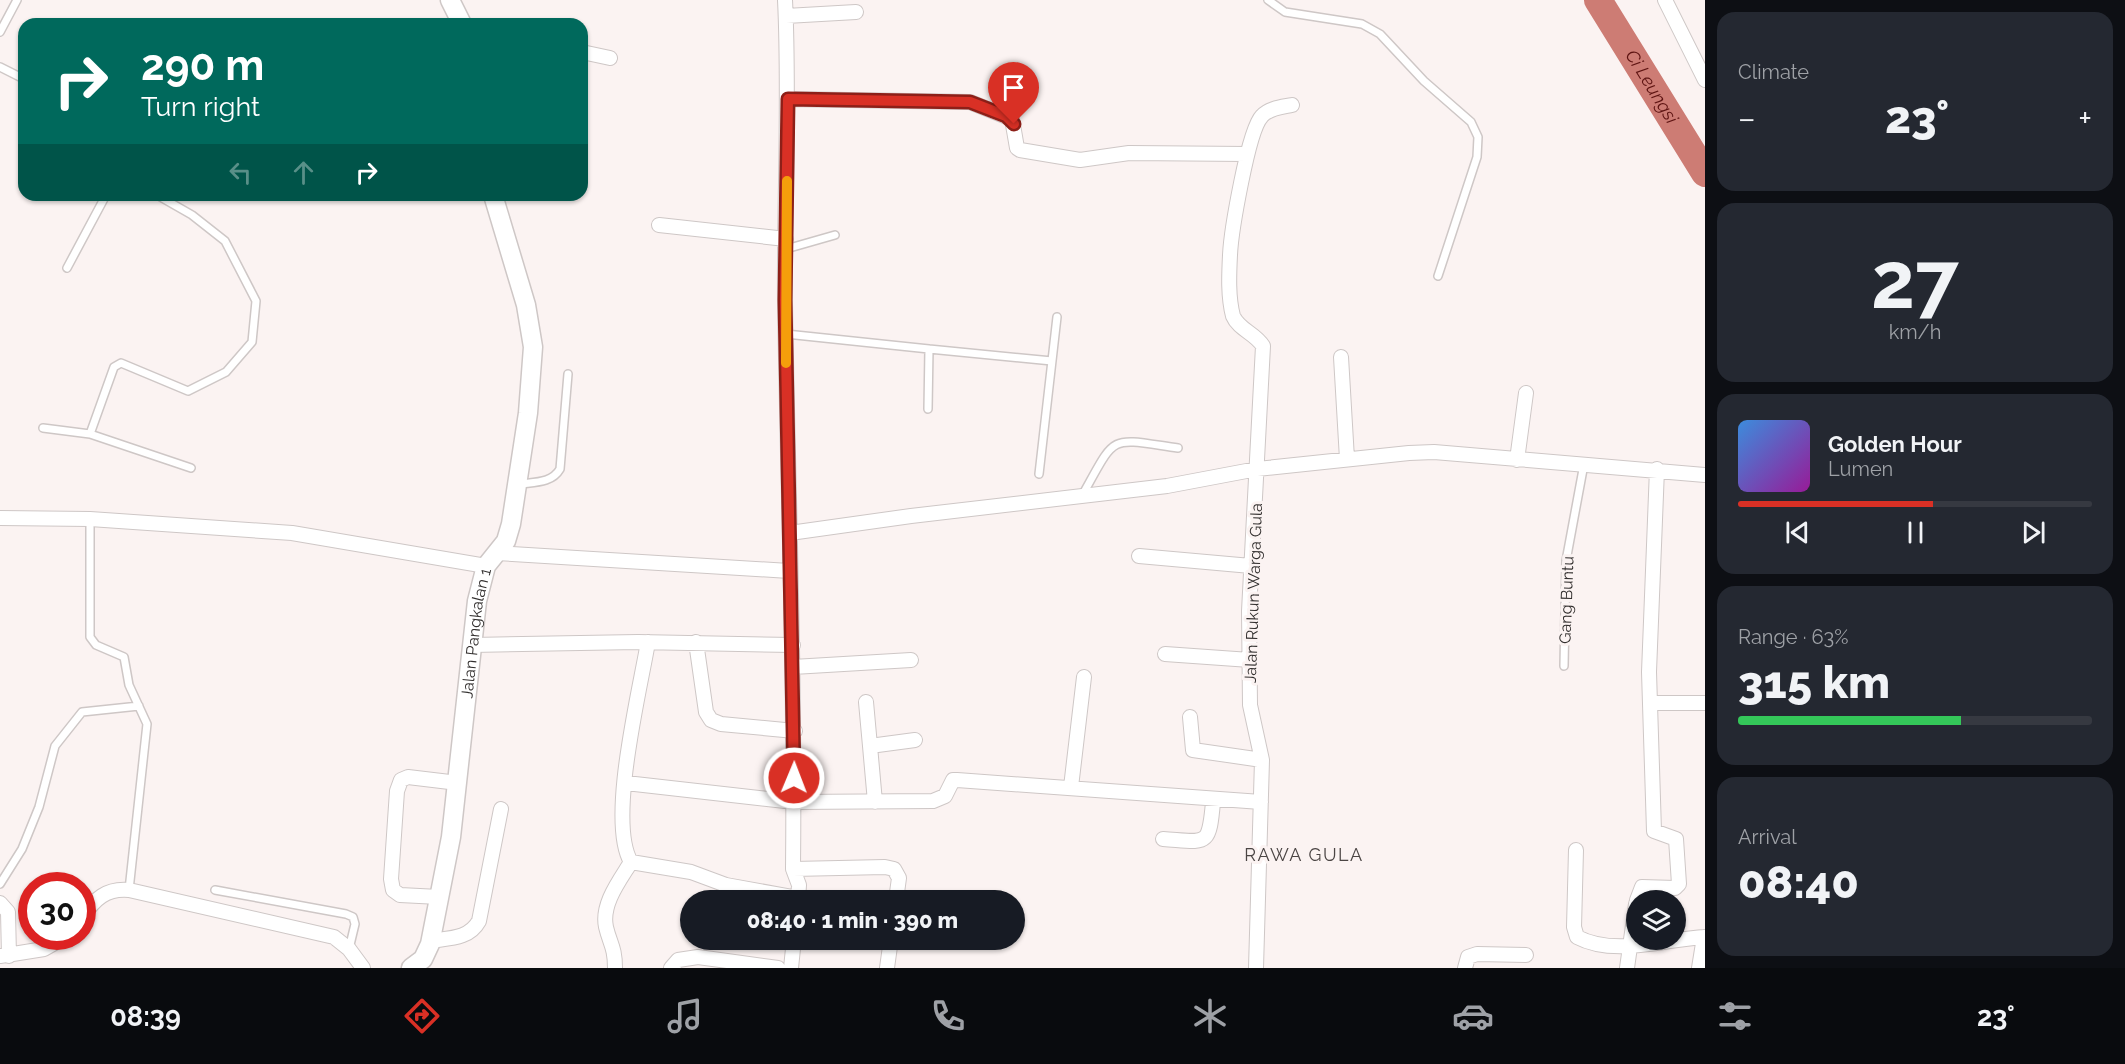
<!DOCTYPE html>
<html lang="en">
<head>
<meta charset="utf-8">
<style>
	body { margin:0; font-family:Raleway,sans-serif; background:#242831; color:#f1f3f6; height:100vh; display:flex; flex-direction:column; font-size:22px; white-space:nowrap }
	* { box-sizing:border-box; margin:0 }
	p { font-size:20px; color:#9ea1a6 }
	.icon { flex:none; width:33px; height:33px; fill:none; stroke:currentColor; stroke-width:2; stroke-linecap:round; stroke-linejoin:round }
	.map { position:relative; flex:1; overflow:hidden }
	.side { display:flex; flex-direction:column; gap:12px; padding:12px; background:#0d0f14; width:420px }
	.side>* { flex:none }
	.guide { position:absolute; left:18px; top:18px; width:570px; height:183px; border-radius:18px; box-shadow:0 2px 4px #0004; background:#00695c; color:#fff; overflow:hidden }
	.controls { position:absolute; left:1626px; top:890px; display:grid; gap:12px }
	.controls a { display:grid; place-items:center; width:60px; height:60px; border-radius:50%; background:#171b24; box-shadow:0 2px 4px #0004; font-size:30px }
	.speed { position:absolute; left:18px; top:872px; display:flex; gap:12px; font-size:30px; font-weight:700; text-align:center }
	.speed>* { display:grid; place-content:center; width:78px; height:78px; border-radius:50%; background:#171b24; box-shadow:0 2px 4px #0004; line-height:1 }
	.speed .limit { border:9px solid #d22; background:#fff; color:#111 }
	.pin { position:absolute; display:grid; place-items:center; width:51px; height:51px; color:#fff; margin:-62px -26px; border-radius:50% 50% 50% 0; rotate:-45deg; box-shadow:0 0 6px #0007 }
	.pin .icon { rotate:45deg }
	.me { position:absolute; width:66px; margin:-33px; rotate:1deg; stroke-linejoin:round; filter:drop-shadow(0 0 4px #0008) }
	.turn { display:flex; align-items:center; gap:21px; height:126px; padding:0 24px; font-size:27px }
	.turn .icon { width:78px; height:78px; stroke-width:2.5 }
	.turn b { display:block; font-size:42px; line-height:51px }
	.lanes { display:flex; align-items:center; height:57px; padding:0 24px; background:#0003; justify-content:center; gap:30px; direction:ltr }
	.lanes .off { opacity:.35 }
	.big { font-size:45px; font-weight:800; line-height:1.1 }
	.side .widget { flex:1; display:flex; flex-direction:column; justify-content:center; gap:9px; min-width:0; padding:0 21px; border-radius:18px; background:#242831 }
	.side .dial { align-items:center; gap:0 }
	.dial b { font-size:78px; line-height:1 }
	.song { display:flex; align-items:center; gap:18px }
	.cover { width:72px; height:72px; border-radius:9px; background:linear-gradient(135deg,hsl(210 70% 55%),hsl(300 70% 35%)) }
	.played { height:6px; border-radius:3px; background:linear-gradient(90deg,#d93025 55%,#363941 55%) }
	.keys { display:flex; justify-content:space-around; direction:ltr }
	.heat { display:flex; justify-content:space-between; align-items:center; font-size:33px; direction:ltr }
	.charge { height:9px; border-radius:4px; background:linear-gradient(90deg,#34c759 63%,#363941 0) }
	.trip { position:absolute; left:680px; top:890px; width:345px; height:60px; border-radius:30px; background:#171b24; box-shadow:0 2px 4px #0004; font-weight:800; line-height:60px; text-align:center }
	.menu { display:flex; height:96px; justify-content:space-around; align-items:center; background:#090b0e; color:#9ea1a6 }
	.menu .icon { width:42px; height:42px }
	.menu .selected { color:#d93025 }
	.menu b { font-size:27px; color:#f1f3f6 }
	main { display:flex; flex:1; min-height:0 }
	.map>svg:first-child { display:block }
</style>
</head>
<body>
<main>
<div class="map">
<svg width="1705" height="968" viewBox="0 0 1705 968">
	<rect width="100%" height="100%" fill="#fbf3f2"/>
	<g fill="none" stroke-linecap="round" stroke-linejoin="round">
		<path stroke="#cd7c74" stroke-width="28" id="s1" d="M1598,0L1705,173"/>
		<defs>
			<path id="service" d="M1268,0L1285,12L1362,24L1380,34L1424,81L1471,122L1478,137L1477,157L1438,276
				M0,32L17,0
				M0,67L24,79
				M786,249L835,235
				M67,268L106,195
				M786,334L929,349
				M928,409L929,349L1052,361
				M43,428L90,434L114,367L121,363L188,391L226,372L252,342L256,301L225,241L192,215L157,195
				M90,434L191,468
				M1039,474L1057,317
				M520,484C535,482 552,483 560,469L568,374
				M1083,494C1117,433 1108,438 1178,448
				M90,519V637L96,645L124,657L129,685L147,724L129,890
				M1564,666L1566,561L1584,464
				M0,884L22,849L39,807L55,746L82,712L139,706
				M215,890L346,914L353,917L355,924L349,949"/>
			<path id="minor" d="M785,0C790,101 784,202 785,303C788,492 795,680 793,869L799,885L798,900
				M1665,0L1705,80
				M786,16L856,12
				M582,52L610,58
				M788,99L970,102L1012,119L1017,148L1020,150L1080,160L1129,153L1247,154
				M659,225L786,239
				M1341,357L1347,459
				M1517,460L1526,393
				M0,518L90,519L292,533L486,566
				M790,533L911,516L1167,486L1257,469L1409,453L1434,452L1705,475
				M497,553L789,571
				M1139,556L1251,566
				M696,642L706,712L711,720L721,724L795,731
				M472,645L638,642L793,645
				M1165,654L1250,660
				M793,667L911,660
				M866,702L870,746
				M1650,703H1705
				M1190,717L1193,750L1262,760
				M626,783L794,802L933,801L945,796L953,780H957L1261,802
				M1071,787L1084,677
				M875,802L870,746L915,740
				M1163,839C1207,842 1209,848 1213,802
				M1576,850L1574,927L1577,937C1615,957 1664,939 1705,937
				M631,862C607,822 640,690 648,642
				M793,869L885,867L894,869L899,878L896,900
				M439,897L400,895L393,890L391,879L397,791L401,780L408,777L458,783
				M1637,900L1642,887L1675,888L1679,884L1676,839L1654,831L1649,672L1657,469
				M0,903L8,912L9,956
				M82,917C95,899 106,888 129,890L334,937L349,949L363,968
				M430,941C450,938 469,939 479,921L501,809
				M0,956L44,949L67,936
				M615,968C615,947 610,944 606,927C601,904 620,880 631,862L691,872L726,885L798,898
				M671,968L678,960L698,957L778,968
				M791,968L794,939
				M887,968L891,939
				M1256,968L1262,760L1250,705L1249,611L1263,346C1255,333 1239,330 1233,316C1228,297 1229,275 1230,255C1231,233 1248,130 1262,116C1269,108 1282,107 1292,105
				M1465,968L1468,957L1477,954L1526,955
				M1627,968L1636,904
				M1699,968L1704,937"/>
			<g id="secondary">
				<path d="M450,0L462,24"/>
				<path id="s2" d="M411,968L423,959L430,944L451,837L477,601L486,566L506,541L511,524L528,413L533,347L526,305L493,195"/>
			</g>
		</defs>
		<use href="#service" stroke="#cec7c6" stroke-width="10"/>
		<use href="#minor" stroke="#cec7c6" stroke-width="16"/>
		<use href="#secondary" stroke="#cec7c6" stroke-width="21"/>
		<use href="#service" stroke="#fff" stroke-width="7"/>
		<use href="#minor" stroke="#fff" stroke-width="14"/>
		<use href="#secondary" stroke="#fff" stroke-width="18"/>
	</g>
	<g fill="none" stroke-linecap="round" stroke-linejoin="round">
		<defs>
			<path id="route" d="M794,778L785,300L788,99L970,102L1006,116L1014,124"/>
		</defs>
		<use href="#route" stroke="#8d1f18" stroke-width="15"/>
		<use href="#route" stroke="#d93025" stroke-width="10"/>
		<path stroke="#f59e0b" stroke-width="10" d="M786,363L787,181"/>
	</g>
	<g text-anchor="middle" stroke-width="6" stroke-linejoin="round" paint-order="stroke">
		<g font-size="16" fill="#322f2e" stroke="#fbf3f2">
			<text transform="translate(1253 593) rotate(-88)" y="6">Jalan Rukun Warga Gula</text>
			<text transform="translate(1566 600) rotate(-88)" y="6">Gang Buntu</text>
			<text dy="6" stroke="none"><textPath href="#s2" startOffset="346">Jalan Pangkalan 1</textPath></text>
		</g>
		<g font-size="18" font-style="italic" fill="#5d1311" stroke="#fbf3f2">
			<text dy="6" stroke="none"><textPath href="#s1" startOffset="102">Ci Leungsi</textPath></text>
		</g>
		<g font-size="18" letter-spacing="1.5" fill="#4b4544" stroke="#fbf3f2">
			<text x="1304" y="861">RAWA GULA</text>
		</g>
	</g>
</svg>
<div class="controls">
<a><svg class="icon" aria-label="layers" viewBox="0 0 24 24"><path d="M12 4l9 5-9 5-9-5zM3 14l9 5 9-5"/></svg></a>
</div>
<div class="speed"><div class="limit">30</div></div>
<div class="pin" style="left:1014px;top:124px;background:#d93025"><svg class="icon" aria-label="arrive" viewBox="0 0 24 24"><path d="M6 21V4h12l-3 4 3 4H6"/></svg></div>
<svg class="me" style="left:794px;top:778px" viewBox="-20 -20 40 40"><circle r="17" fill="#d93025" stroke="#fff" stroke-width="3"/><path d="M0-11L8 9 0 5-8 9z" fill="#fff"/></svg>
<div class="trip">08:40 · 1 min · 390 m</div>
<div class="guide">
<div class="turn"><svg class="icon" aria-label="right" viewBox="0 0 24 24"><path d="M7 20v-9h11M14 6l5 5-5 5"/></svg><div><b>290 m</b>Turn right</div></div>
<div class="lanes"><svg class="icon off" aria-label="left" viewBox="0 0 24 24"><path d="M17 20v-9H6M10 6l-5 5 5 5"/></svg><svg class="icon off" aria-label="ahead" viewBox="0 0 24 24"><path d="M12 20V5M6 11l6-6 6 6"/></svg><svg class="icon" aria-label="right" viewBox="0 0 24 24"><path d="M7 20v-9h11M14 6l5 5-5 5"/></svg></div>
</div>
</div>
<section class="side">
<div class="widget"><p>Climate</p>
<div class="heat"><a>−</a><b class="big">23°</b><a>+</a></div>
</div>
<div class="widget dial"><b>27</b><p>km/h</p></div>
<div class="widget">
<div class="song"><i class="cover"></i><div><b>Golden Hour</b><p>Lumen</p></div></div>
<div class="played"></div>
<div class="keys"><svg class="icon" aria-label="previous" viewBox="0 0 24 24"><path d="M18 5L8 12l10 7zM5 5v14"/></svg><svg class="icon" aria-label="pause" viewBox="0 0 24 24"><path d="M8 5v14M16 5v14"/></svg><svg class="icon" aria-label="next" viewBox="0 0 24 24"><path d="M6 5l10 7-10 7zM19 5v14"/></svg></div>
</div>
<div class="widget"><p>Range · 63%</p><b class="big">315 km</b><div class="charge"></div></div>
<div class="widget"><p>Arrival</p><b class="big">08:40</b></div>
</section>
</main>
<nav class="menu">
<b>08:39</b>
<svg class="icon selected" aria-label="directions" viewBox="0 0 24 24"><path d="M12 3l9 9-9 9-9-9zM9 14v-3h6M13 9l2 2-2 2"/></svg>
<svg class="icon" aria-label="music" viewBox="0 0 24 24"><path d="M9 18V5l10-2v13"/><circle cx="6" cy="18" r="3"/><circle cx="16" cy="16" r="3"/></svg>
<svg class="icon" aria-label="phone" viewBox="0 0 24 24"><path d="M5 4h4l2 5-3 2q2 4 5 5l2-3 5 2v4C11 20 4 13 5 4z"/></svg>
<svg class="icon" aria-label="climate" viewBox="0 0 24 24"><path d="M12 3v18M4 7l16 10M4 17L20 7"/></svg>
<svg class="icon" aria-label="car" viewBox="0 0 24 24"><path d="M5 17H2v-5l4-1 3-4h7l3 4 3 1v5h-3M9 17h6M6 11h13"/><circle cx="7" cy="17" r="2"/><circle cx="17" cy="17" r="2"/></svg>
<svg class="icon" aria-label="filters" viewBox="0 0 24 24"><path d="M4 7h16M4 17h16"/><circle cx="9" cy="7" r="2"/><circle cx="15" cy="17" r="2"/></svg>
<b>23°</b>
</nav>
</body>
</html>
